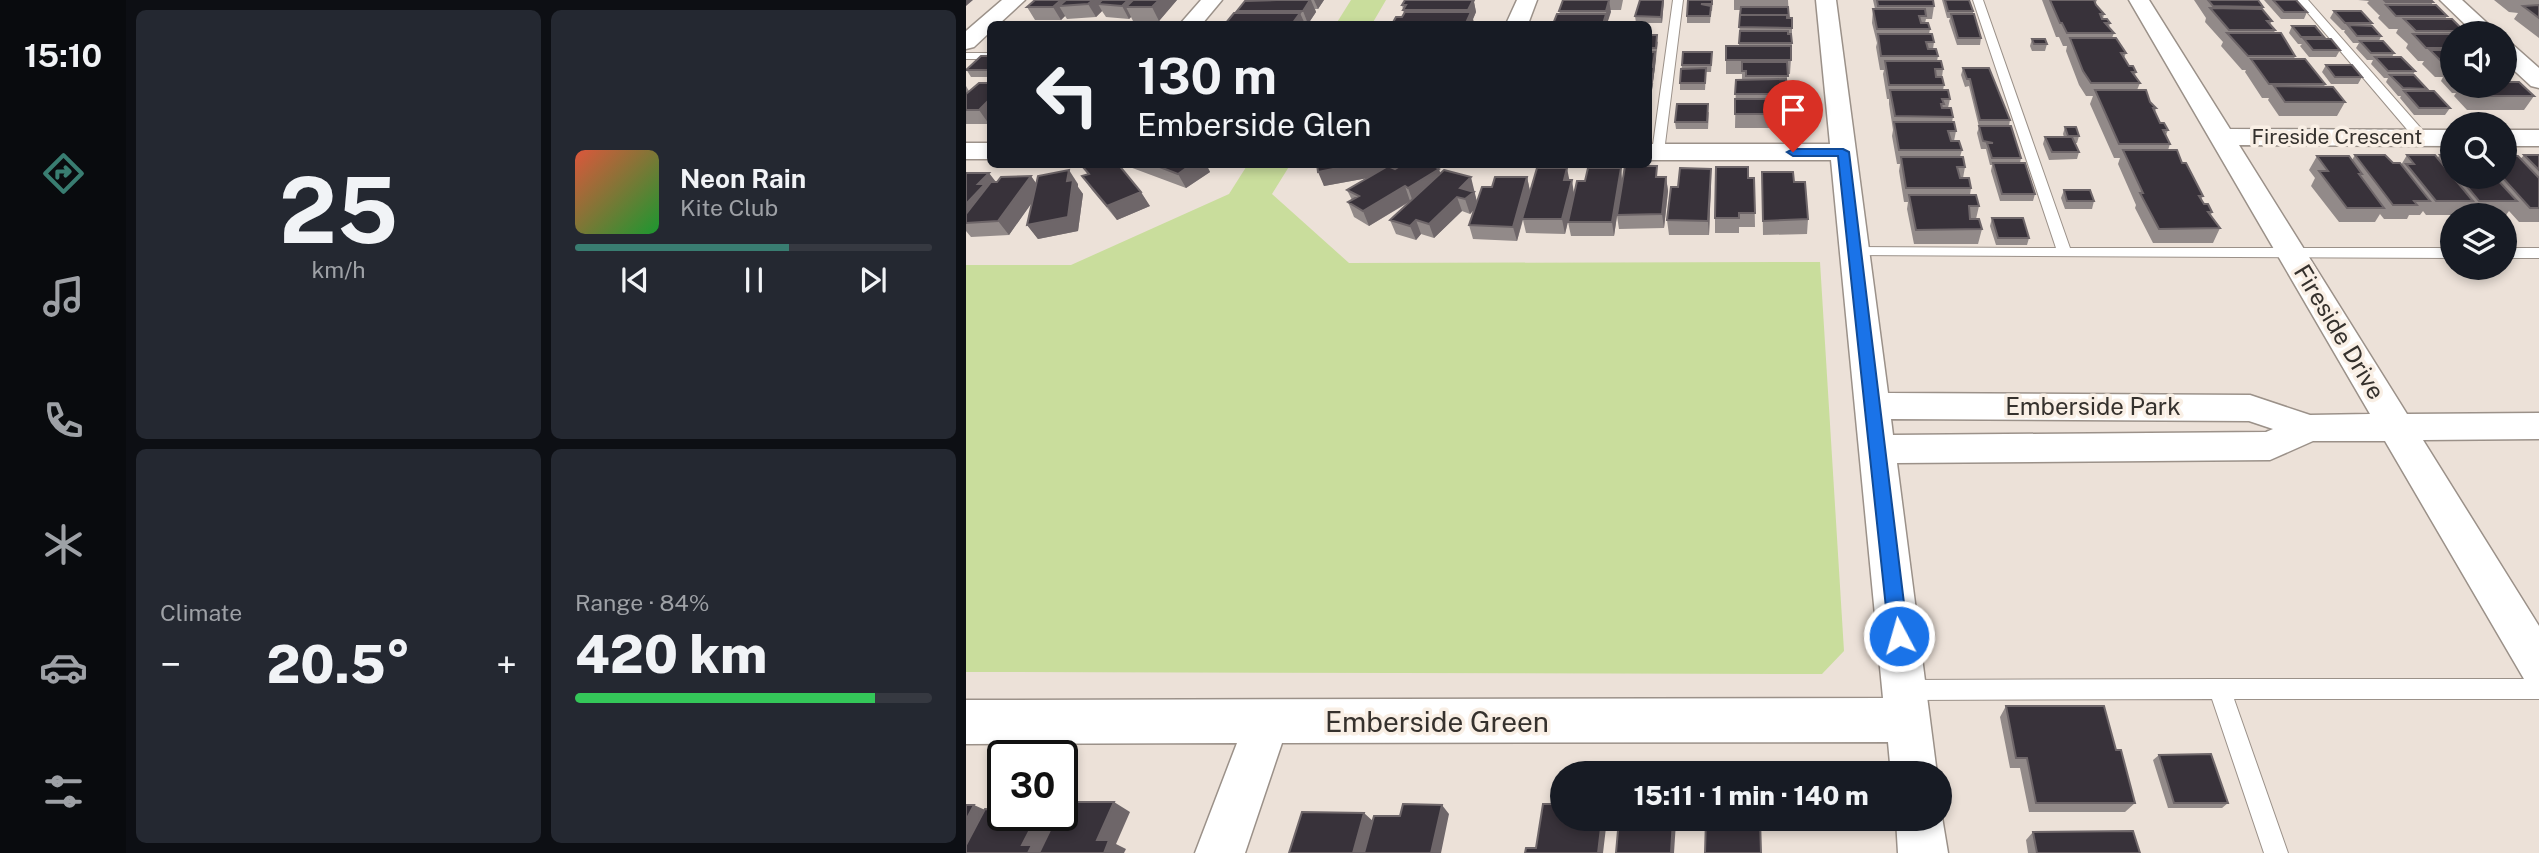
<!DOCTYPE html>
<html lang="en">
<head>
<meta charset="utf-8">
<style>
	body { margin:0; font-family:"Public Sans",sans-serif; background:#242831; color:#f1f3f6; height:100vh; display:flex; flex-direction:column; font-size:26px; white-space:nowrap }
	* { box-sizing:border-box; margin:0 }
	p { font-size:23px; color:#9ea1a6 }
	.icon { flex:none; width:38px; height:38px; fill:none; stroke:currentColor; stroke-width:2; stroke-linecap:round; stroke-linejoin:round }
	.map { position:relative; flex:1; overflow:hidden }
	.sheet { display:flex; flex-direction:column; gap:10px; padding:10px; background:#0d0f14; width:840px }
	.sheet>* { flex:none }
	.banner { position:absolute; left:21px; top:21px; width:665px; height:147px; border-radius:10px; box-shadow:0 4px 10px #0003; background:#171b24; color:#f1f3f6; overflow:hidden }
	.tools { position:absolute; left:1474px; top:21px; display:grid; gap:14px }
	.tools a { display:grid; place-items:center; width:77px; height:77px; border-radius:50%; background:#171b24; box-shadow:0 4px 10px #0003; font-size:35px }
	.speed { position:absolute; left:21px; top:740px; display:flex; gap:14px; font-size:35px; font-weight:700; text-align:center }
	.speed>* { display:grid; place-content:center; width:91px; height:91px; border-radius:50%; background:#171b24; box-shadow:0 4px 10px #0003; line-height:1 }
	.speed .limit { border:4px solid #111; border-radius:10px; background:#fff; color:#111 }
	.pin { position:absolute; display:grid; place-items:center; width:60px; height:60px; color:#fff; margin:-72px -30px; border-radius:50% 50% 50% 0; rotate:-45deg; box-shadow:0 0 7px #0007 }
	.pin .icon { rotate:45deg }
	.me { position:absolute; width:77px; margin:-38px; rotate:354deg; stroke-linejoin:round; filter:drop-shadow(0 0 5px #0008) }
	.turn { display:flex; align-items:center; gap:24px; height:147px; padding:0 35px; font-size:32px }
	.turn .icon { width:91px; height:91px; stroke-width:2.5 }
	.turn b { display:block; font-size:49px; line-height:60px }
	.big { font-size:52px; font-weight:800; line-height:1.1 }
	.sheet .card { flex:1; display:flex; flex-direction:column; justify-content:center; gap:10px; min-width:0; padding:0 24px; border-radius:10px; background:#242831 }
	.sheet .dial { align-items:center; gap:0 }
	.dial b { font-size:91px; line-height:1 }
	.song { display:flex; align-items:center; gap:21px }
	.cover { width:84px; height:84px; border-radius:10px; background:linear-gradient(135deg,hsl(10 70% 55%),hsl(130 70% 35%)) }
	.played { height:7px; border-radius:4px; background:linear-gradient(90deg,#397d71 60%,#363941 60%) }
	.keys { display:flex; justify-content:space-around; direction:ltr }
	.heat { display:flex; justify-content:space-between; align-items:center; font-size:38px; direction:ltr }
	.charge { height:10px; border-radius:5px; background:linear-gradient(90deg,#34c759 84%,#363941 0) }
	.sheet .tiles { flex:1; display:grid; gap:10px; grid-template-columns:repeat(2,1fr) }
	.trip { position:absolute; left:584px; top:761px; width:402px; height:70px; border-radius:35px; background:#171b24; box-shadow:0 4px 10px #0003; font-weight:800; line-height:70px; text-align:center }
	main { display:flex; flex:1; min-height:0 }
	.tabs { display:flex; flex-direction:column; width:126px; justify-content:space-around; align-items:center; background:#090b0e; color:#9ea1a6 }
	.tabs .icon { width:49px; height:49px }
	.tabs .active { color:#397d71 }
	.tabs b { font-size:32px; color:#f1f3f6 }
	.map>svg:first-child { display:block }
</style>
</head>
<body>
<main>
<nav class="tabs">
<b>15:10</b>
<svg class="icon active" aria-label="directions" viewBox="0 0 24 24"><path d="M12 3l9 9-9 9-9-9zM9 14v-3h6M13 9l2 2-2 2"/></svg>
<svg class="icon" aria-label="music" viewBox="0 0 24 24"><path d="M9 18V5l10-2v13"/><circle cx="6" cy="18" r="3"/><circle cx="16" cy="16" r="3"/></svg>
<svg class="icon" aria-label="phone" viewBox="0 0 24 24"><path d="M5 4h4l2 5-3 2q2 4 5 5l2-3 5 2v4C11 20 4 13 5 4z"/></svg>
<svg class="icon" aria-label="climate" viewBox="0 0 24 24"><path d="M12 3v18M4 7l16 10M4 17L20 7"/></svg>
<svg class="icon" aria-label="car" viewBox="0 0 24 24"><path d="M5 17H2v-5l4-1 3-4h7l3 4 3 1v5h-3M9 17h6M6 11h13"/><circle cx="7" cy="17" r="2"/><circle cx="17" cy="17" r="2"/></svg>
<svg class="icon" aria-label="filters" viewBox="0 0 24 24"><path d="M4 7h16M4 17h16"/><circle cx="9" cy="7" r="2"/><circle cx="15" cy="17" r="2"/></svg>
</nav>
<section class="sheet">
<div class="tiles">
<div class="card dial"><b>25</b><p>km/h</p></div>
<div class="card">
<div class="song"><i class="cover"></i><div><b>Neon Rain</b><p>Kite Club</p></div></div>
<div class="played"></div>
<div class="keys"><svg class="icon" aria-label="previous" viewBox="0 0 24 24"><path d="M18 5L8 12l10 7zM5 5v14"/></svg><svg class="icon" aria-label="pause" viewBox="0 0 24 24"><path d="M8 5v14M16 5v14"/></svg><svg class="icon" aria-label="next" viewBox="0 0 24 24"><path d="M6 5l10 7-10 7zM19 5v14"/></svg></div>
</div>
<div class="card"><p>Climate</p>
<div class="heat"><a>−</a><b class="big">20.5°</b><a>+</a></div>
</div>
<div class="card"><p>Range · 84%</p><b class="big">420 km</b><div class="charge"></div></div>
</div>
</section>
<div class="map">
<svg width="1573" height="853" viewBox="0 0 1573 853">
	<rect width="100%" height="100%" fill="#ece1d8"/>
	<path fill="#c9dd9c" d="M385,0H420L406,24H370Z
		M282,164L324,165L306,194L383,263L854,262L878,651L856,674L0,672V265H105L263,194Z"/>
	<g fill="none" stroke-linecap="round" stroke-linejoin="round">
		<defs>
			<path id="lane" d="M707,0H717L698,152L692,156L686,152Z
				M1007,0H1017L1104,248H1486V258L884,255L882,252L884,249L889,247L1090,248Z
				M1331,0H1342L1460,134V140H1450Z
				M0,53H24V59H0Z
				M1538,248H1573V258H1538Z
				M1253,679H1573V699H1268L1322,853H1298L1246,699L939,700L931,697L928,690L931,683L939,680Z"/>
			<path id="street" d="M36,0H59L33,24H24V32L8,47L0,49V31Z
				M235,0H256L236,24H214Z
				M551,0H571L562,24H540Z
				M850,0H870L922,393L1284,395L1344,415L1404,414L1163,0H1183L1264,129L1486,130V146L1273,145L1441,414L1573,413V439L1457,440L1573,626V685L1558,679L1419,441H1347L1304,460L931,463L971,774H925L922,742L316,743L279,853H229L271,743L0,744V700L917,698L865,160H682V144H864ZM925,419L1283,421L1307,429L1300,432L927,435Z
				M1474,0H1496L1532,33H1508Z
				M1538,42L1546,44L1573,68V88L1565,86L1538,61Z
				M1538,130H1573V146H1538Z
				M0,143H24V159H0Z
				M975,811L982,853H932L930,819H975Z"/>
		</defs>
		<use href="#lane" stroke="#9b9189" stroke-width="2"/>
		<use href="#street" stroke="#9b9189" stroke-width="3"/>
		<use href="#lane" fill="#fff" fill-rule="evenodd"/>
		<use href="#street" fill="#fff" fill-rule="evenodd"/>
	</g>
	<path fill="#928a89" d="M69,0H211L193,21H167L165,17L163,19L140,17L136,11L130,17L101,19L99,16L95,20H69L61,7Z
		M296,0H358L352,9H349L350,12L342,24H259L272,13L271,11Z
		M439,0H509L508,2L510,12L507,19L508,24H482L436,17L438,14L436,5Z
		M597,0H657L655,10H644L641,24H587L594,14L593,11Z
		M674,0H698L696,23H670L669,16Z
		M747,0L746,11H745L744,23H721V16Z
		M768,0H822L823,18H826V43L824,74H821V87L822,99L827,114L826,128H769L770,80H776V74H760V60L773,46L774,10H768Z
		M907,0H967L968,6L966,19H960L959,23L964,29L963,34L968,42L967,49L972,56L971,61L977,69L976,77L978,85L977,90L984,99L982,108L987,117L986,122L990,131L988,141L996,150L994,157L999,167L997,178L1005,188L1004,195L1013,206L1010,219L1016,229L1012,244H948L941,209L942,202H938L933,171L934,164H931L926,136L927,130L923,104V99H921L917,74L918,70H914L910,47L911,43L906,23L907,9H909Z
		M976,0H1003L1007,11V14L1015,38L1014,45H991L983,21L984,18H981Z
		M1076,0H1131L1129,4L1138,14L1137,19L1144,23L1143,27L1148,33L1146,38L1160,53L1158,58L1163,66L1170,72L1169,75L1174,83L1171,90L1190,108L1189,112L1194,123L1202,130L1200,135L1204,144L1202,150L1216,163L1237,196L1235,200L1238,204L1246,212L1245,215L1254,228L1247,243H1187L1169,208L1170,205L1152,164L1154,158H1148L1124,104L1127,96H1120L1113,85L1100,51L1101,46H1097L1093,37H1090Z
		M1228,0H1292L1297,7L1296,9L1306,21L1304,24L1309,30L1308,33L1329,56L1328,59L1359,84L1358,87L1379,102L1371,116H1313L1302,100L1303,98H1296L1279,72L1280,70H1276L1255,46L1257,42L1239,22L1240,18Z
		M1298,0H1330L1341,12L1338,19H1315Z
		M1392,0H1465L1467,2L1465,5L1481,16L1479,19L1498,31L1497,33H1486V86H1538V77L1541,79L1540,82L1568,96L1558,110H1501L1488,96L1490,93H1486L1475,81L1477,77H1469L1456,64L1458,61H1452L1440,48L1442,44L1430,33L1432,29H1423L1412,18L1414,15H1413L1401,3L1403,1Z
		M1528,0H1573V38L1548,19L1552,13L1543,12Z
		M1368,11L1406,23L1405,26L1415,36L1413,41L1428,53L1426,57L1449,71L1447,75L1461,89L1460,91L1484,108L1479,115H1448L1434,98L1435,96H1432L1420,82L1422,78H1418L1405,64L1407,60H1401L1390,48L1393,43H1387L1378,32L1379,30H1376L1364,18Z
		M1326,26L1358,37L1357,39L1374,50L1370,57H1343L1334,46L1336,44H1332L1323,33Z
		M682,35L692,42L684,107H682Z
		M1066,39L1081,44L1079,51H1066L1064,46Z
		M24,56V77H5L0,69Z
		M746,59L745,72H740L739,90H714V83L716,65Z
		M1360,65L1396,77L1392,84H1365L1356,72Z
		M997,68L1044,120L1043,126L1055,158L1054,163L1069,194L1067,201H1034L1025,171L1026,165H1024L1020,149H1015L1011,133L1013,127L1003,86L999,87L995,75Z
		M24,83V122L23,124H0V86L3,91Z
		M743,112L742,129H710L709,122Z
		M1099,127L1113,136L1111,143H1109L1113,152L1111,159L1083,160L1077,144L1079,137H1098L1097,134Z
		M1389,155L1435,165L1441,155L1471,158L1474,155H1486V177H1538L1558,155H1573V222H1553L1543,211L1540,215H1503L1499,211L1496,215H1460L1457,211L1454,215H1443L1441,219H1418L1414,214L1409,222H1373L1345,186L1349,178L1343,170L1351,156L1386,160Z
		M160,164H240L244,172L220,188L161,166Z
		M351,164H464L475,173L509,192H508L511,202L526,187L561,177L564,191L603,180L608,193L619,181L655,168L656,181L700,177L702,191L698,228L653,229L651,216L648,236H605L602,222L599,234L560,233L557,220L551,241L507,239L503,225L508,209L504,214L496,211L468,238L455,234L450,240L430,234L424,220L445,201L403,226L388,217L382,202L386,200L381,190L402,178L358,186Z
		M116,166L184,206L151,220L126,190L116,176L122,174Z
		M745,169V183L743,235H703L701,220L712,187Z
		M796,172L828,182L842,219L841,234L797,235Z
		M0,173L30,182L65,176L70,184H112V187L117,194L112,231L72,239L61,225L66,202L43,235L5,237L0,231Z
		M782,178H788L789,227H773V233H749V218Z
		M1098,190L1128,201L1126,209H1099L1095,198Z
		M1026,218L1063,238L1061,245H1030L1024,226Z
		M1040,706L1150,750L1169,803L1159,812H1063L1054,768H1044L1034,717Z
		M1193,755L1262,803L1256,808H1202L1187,760Z
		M1067,832L1174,853H1062L1060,840Z"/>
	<path fill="#6e6669" d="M0,0H7L0,6Z
		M95,0H117L93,6L99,16L95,20L87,7Z
		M127,0H147L132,4L136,11L130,17L122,4Z
		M162,0H181L160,7L165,17L163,19L156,6Z
		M193,0H211L193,21L186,7Z
		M344,0H345L350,12L342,24L337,11Z
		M348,0H358L352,9Z
		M507,0H509L508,2L510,12L507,19L508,24H500L503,16L502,10Z
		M643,0L645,12L641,24L640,11Z
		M697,0H698L696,23L695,17Z
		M334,13L339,24H326Z
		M640,14L641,24H637Z
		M689,52L690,59L686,88V81Z
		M686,84V91L684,107L683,100Z
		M24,99V122L23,124L13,110Z
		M226,164H240L244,172L220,188L212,174Z
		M392,164H448L428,168L429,173L358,186L352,172Z
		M601,168L604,183L598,180Z
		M655,168L656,182L648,236L646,222Z
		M473,169L478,184L447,202L442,188Z
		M745,169V183L743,235L742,221Z
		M103,170L112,184V187L117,194L112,231L72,239L61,225L101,181Z
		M23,173L34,187L0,223V204L12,184Z
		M65,176L75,190L43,235L32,221Z
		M505,177L512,206L504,214L499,199L494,188Z
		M561,177L564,191L551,241L547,227Z
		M700,177L702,191L698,228L696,214Z
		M606,180L608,194L599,234L596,219Z
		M439,186L444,201L403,226L397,211Z
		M175,192L184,206L151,220L141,206Z
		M491,197L496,211L468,238L463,224Z
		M450,220L455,234L450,240L444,226Z
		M148,802L164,812L150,844L160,849L158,853H138L131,840Z
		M8,805L28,814L0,853V820Z
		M476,805L483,814L475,853H465Z
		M398,813L408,822L400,853H387Z
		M71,816H84L91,819L84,853H62L56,845Z
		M636,819H641L637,853H632Z
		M707,819H709L710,822L708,853H705Z"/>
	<path fill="#38323a" stroke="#6e6669" stroke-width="2" d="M69,0H95L87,7H61Z
		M100,0H127L122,4L93,6Z
		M136,0H162L156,6L132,4Z
		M167,0H193L186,7H160Z
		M311,0H344L337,11H271L279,1Z
		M439,0H507L502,10H437L440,5H436Z
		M597,0H643L640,11H593Z
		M674,0H697L695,17L669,16Z
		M722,0H746V4H735L745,6L744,16H721Z
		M911,0H967L968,6H912Z
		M979,0H1003L1007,11H982Z
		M1084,0H1128L1130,5L1138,14H1134L1136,19H1141L1144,23H1139L1148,33H1101L1096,23H1094Z
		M1242,0H1292L1297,7L1247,6Z
		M1307,0H1330L1341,12H1318Z
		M1418,0H1465L1467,2H1420Z
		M1420,5H1470L1481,16H1430Z
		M1573,5V18L1557,6Z
		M775,7H822L823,18H821V15H774Z
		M1244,8L1296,9L1306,21H1301L1309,30H1263Z
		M907,9H959L960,16H953L955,23H962L964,29H911Z
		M1368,11H1395L1406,23H1379Z
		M439,12H505L500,23L426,24L430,17H436Z
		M268,13H334L326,24H259Z
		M591,14H640L637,24H587Z
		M985,14H1008L1015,38H992Z
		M774,15H821V18H826V28L773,27Z
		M1438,19H1486L1498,31H1450Z
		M1382,25L1406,26L1415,36H1391Z
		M1326,26H1349L1358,37H1335Z
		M774,31H822V34H825L826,43H773Z
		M1261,33H1315L1329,56H1282Z
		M912,34H966L968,42H960L962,49H970L972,56H915Z
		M1447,34H1486V48H1460Z
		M682,35H691L690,48H682Z
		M1104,38H1150L1160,53H1155L1163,66H1167L1170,72H1166L1174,83H1125L1117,71Z
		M1066,39H1079L1081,44H1068Z
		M1338,39H1365L1374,50H1347Z
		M1394,41H1417L1428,53H1405Z
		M760,46H825V60H760Z
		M1464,50H1486V64H1478Z
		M682,52H689L687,65H682Z
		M717,52H746L745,65H716Z
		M15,56H24V70H0Z
		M1409,57H1435L1449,71H1422Z
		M1285,59H1339L1359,84H1303Z
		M919,61H975L977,69H969L970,77H976L978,85H923Z
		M776,62H821L822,76H780V71H776Z
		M1360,65H1386L1396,77H1369Z
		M682,67H688L686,81H682Z
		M740,68L739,83H714L715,69Z
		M997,68H1023L1044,120H1014L1004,79H1001Z
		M1424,75H1448L1461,89L1437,88Z
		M820,79L822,94H769L770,80Z
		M1538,82H1553L1568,96H1511L1500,86H1538Z
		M13,83H24V99L13,110H0V94Z
		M682,84H686L683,100H682Z
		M1308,86L1367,87L1379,102H1319Z
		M924,90H982L984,99H976L978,104H975L976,108H985L987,117L929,116Z
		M1129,90H1180L1184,102L1190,108H1187L1194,123H1198L1202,130H1197L1204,144H1153Z
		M1438,91H1468L1484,108H1453Z
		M769,99H826L827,114H769Z
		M711,104H742L741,122H709Z
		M928,122H988L990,131H982L985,141H993L996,150H933Z
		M1013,126H1045L1055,158H1026L1021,143H1027L1017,141Z
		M1099,127H1110L1113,136H1102Z
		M1079,137H1106L1113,152H1086Z
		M1157,150H1211L1216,163H1220L1237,196H1233L1238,204H1242L1246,212H1242L1254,228L1193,229L1174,193H1177Z
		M1389,155H1419L1427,163H1434L1464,201H1448L1451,205H1427Z
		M1441,155H1469L1507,201H1470L1440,164H1448Z
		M1474,155H1486V168Z
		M1558,155H1573V170Z
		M1351,156H1383L1396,174H1393L1418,208H1381L1353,171H1362Z
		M1538,156H1552L1573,178V208H1564L1536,177H1538Z
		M935,157H997L999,167H991L994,178H1003L1005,188H940Z
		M1027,163H1059L1069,194H1036Z
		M119,164H152L175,192L141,206L116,176L123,174L116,166Z
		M186,164H226L212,174Z
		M351,164H392L352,172Z
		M437,164H464L473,169L442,188L439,186L397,211L382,202L393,196L381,190L422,166L429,169Z
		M659,166H691L690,177H700L696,214L651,215Z
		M750,167H782V178H788L789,213H773V218H749Z
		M571,168H601L598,180H606L596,219H556Z
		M622,168H655L646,222H602L611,181H619Z
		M714,168L745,169L742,221L701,220L705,187H712Z
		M103,170L101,181L107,180L102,217L61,225L72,176Z
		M478,170L505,177L494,188L508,192L499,199L491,197L463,224L450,220L444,226L424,220Z
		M796,172H827L828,182H839L842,219L797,221Z
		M0,173H23L12,184H19L0,204Z
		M65,176L32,221L0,223V214L25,182H31L35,177Z
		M529,177H561L547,227L503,225L516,187H526Z
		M1493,177H1529L1551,201H1513Z
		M1098,190H1124L1128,201H1101Z
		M943,195H1010L1013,206H1003L1004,219H1013L1016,229L950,230Z
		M1026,218H1057L1063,238H1032Z
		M1040,706H1138L1150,750H1155L1169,803H1070L1061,758H1050Z
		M1245,754L1262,803H1208L1193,755Z
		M97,802H148L131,840H143L138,853H73L91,816H96Z
		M437,804L476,805L465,853H398L408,816H434Z
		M577,804H597V819H636L632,853H559L560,848H570Z
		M0,805H8L0,820Z
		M19,809L37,810V816H71L56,845H66L62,853H0V845Z
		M336,812L398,813L387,853H323Z
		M653,819H707L705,853H650Z
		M740,819H794L795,853H739Z
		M1167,831L1174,853H1071L1067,832Z"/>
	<path fill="#1a73e8" stroke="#114b97" stroke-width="2" d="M877,149L883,152L942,636L939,642L933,645L926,642L923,636L872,156H827L821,152L827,149Z"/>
	<g text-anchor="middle" stroke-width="7" stroke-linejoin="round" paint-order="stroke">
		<g font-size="21" fill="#35312d" stroke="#f9efe5">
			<text x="1371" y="144">Fireside Crescent</text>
		</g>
		<g font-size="24" fill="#35312d" stroke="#f9efe5">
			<text transform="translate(1373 332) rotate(59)" y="8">Fireside Drive</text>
			<text x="1127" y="415">Emberside Park</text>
		</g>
		<g font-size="28" fill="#35312d" stroke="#f9efe5">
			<text x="471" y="732">Emberside Green</text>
		</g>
	</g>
</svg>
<div class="tools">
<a><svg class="icon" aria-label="sound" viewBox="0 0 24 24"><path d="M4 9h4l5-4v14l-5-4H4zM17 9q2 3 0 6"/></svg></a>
<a><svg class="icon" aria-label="search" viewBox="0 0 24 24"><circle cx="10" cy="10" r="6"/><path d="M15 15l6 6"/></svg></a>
<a><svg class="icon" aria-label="layers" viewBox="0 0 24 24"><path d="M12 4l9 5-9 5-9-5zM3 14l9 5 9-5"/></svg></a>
</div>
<div class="speed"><div class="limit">30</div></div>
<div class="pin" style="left:827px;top:152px;background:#d93025"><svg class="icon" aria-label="arrive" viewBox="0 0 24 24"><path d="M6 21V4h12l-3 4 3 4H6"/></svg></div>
<svg class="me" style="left:933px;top:636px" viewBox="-20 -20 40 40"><circle r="17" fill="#1a73e8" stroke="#fff" stroke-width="3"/><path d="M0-11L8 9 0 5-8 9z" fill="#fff"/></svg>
<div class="trip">15:11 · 1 min · 140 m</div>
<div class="banner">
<div class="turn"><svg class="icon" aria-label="left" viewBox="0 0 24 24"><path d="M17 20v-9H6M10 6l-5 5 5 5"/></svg><div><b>130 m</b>Emberside Glen</div></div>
</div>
</div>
</main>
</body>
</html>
